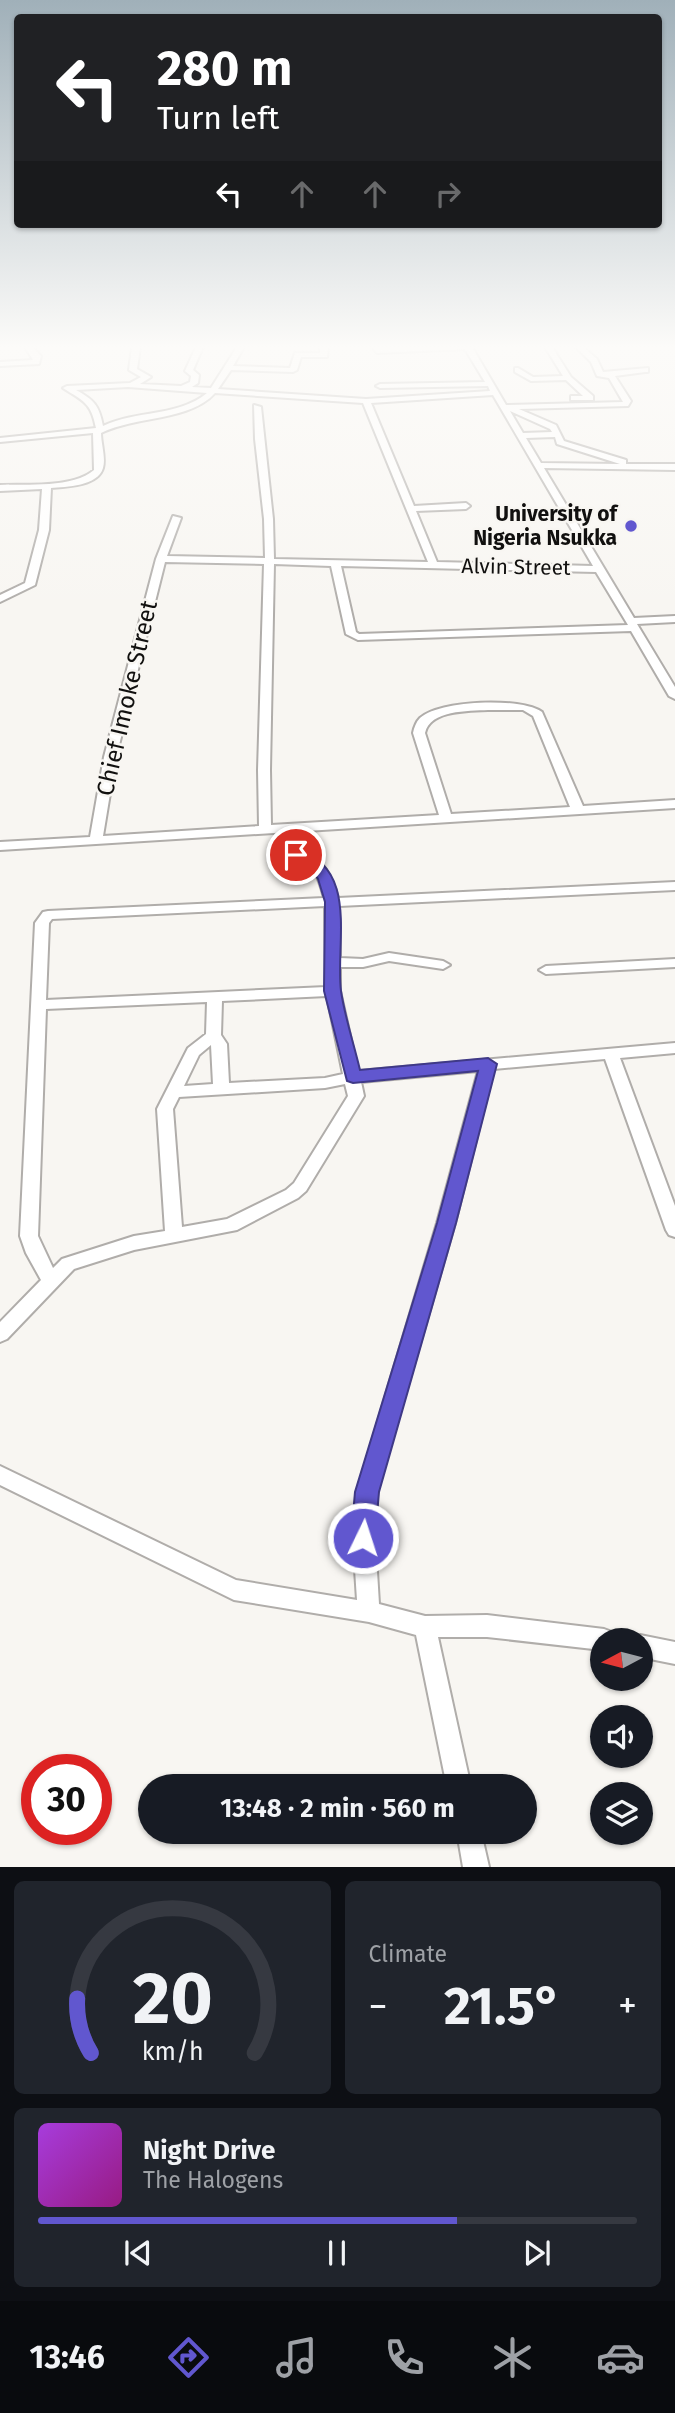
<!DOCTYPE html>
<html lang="en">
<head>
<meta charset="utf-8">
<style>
	body { margin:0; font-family:"Fira Sans",sans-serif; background:#20242c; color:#f1f3f6; height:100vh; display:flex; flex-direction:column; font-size:26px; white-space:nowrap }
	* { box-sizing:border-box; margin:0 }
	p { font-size:23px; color:#9ea1a6 }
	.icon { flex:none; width:38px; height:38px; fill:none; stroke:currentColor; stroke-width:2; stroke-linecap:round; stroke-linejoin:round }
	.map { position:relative; height:1867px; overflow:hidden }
	.panel { display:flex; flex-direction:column; gap:14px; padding:14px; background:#0d0f14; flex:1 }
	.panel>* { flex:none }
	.guide { position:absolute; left:14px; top:14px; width:648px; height:214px; border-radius:7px; box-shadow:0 2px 5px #0004; background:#202124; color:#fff; overflow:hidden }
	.needle { width:46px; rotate:263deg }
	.fabs { position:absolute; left:590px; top:1628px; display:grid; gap:14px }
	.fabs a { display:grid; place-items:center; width:63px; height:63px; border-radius:50%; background:#171b24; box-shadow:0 2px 5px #0004; font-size:35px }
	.speed { position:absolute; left:21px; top:1754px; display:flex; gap:14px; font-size:35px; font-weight:700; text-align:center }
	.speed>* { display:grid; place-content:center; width:91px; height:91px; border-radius:50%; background:#171b24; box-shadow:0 2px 5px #0004; line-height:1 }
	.speed .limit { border:10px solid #d22; background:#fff; color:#111 }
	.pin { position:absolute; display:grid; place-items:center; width:60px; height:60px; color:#fff; margin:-30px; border:4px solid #fff; border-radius:50%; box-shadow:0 2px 7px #0007 }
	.me { position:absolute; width:77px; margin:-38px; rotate:4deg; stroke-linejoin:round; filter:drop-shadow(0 0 5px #0008) }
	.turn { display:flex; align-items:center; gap:24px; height:147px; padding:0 28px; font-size:32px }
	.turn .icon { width:91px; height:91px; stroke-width:2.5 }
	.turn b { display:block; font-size:49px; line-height:60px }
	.lanes { display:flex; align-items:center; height:66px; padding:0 28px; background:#0003; justify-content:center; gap:35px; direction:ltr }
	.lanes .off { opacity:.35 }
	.big { font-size:52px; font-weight:700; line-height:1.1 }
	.panel .card { flex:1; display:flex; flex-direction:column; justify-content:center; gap:10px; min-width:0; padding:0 24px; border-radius:10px; background:#20242c }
	.panel .dial { align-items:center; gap:0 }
	.dial svg { height:182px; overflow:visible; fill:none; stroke:#363941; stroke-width:7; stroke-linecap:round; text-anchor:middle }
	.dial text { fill:#f1f3f6; stroke:none }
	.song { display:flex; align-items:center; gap:21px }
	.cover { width:84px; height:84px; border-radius:10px; background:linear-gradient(135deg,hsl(280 70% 55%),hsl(310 70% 35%)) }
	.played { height:7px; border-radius:4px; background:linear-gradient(90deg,#6157cf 70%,#363941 70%) }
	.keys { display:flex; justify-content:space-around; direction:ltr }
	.heat { display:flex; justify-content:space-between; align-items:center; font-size:38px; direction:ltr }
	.panel .tiles { flex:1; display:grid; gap:14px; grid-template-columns:1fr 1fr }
	.card:last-child { grid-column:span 2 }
	.trip { position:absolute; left:138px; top:1774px; width:399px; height:70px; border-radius:35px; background:#171b24; box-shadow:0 2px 5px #0004; font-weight:700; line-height:70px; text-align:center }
	.tabs { display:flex; height:112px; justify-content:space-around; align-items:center; background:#090b0e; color:#9ea1a6 }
	.tabs .icon { width:49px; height:49px }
	.tabs .on { color:#6157cf }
	.tabs b { font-size:32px; color:#f1f3f6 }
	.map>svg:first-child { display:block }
</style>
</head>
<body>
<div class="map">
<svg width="675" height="1867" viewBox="0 0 675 1867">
	<rect width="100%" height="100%" fill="#f8f6f2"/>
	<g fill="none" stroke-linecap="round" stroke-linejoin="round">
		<defs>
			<path id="minor" d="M25,347H32L41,356L39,364L0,366V362L33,360Z
				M132,347H140L137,369L151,377L140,384L181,386L190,382L191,376L185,371L196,347H203L193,370L199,375L198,383L192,387L211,388L237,347H244L233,366L290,368L295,353H320V347H328L327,357H301L297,370L293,372L231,370L218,389L366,399L490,391L488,386L380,388L376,386L380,384L485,382L465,349L377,353L372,347H472L506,405L623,402L609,378L597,376L591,362L576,347H583L597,359L603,372L648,368V372H645L615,376L631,401L628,406L519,409L556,425L564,441L626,460V464H675V470L544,468L634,618L675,616V622L637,624L675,687V699L669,696L631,631L358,640L346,634L331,566L274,564L270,770L271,825L439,815L413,733C414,728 416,722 420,718C439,700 521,697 542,712L583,806L675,800V808L0,850V842L90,837L104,757L156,559L173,516L181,518L167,556L265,558L264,519L255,439L254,405L261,407L273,519L274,559L428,562L363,403L215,393C190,421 135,416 101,433C101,444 106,458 103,468C98,486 66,487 51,488L49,530L35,585L0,602V595L25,583L39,530L42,489L0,491V485C26,484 74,488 94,470L93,433L0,442V438L96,428C91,402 83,401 63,388L67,386L130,383L141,377L129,370ZM128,387L207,393C178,417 136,410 103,426C99,405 94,400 76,390ZM493,395L593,566L437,562L416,511L466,509L470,506L466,503L414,506L371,403ZM510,411L550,429L552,432L523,433ZM555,437L557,444L620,464L541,463L526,438ZM165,562L264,564L258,770L259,826L103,836L116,757ZM341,566L596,572L628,625L359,634L356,632ZM488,710H523L533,716L570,807L451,814L425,733C430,710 468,711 488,710Z
				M545,347H552L571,377L593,396V400H571V396H583L566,380L531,381L515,372V368H518L533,377L563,376Z
				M302,851C323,858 332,877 338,898L675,882V890L339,906L340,958L363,959L389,953L443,961L450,965L443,969L389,961L363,967H340V991L358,1071L675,1043V1053L620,1058L675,1206V1237L669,1235L666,1230L605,1059L494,1069L455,1223L377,1492L375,1538L379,1604L425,1616L487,1615L604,1629L612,1632L615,1640H602V1650L487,1637H438L471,1787H447L416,1635L369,1622L234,1600L0,1485V1466L236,1580L357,1600L353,1538L357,1492L437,1223L478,1071L361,1082L364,1096L306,1191L298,1198L237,1230L134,1250L74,1269L7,1339L0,1342V1322L41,1280L26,1253L20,1236L35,923L43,912L48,911L324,898C320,883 315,862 297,859C287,858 279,863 270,856L277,852ZM325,906L326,987L46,1000L49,923L52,919ZM327,996L343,1074L325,1078L229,1083L227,1044L221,1035L222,1001ZM207,1002L206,1034L188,1048L157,1109L165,1231L134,1236L62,1259L53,1268L38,1236L46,1009ZM211,1045L213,1084L184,1086L199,1055ZM345,1084L348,1096L294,1183L286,1190L227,1219L182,1227L173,1109L179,1097L325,1088Z
				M675,959V967L546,974L539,970L546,966Z
				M640,1635L675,1642V1664L640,1657V1640H631Z
				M457,1832H481L489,1867H463Z"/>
		</defs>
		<use href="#minor" stroke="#b0adaa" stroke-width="4"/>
		<use href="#minor" fill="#fff" fill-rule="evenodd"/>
	</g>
	<linearGradient id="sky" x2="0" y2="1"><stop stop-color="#a0b0b9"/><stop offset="0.57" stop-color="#fcfbf9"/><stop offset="1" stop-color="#fcfbf9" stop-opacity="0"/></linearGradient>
	<rect width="675" height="609" fill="url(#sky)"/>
	<path fill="#6157cf" stroke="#3f3987" stroke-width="2" d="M296,850C360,866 335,945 341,991C345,1018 354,1044 360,1070L488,1058L497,1064L456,1223L379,1492L375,1538L372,1546L363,1549L355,1546L351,1538L355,1492L437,1223L478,1071L353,1083L347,1081L324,991L325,902L318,879L310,868L289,855Z"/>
	<circle fill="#6157cf" stroke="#f8f6f2" stroke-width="2.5" cx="631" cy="526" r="7"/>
	<g text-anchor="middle" stroke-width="5" stroke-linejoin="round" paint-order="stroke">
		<g font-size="21" font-weight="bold" fill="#11100f" stroke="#f8f6f2" text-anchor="end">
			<text x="617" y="521">University of<tspan x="617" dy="24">Nigeria Nsukka</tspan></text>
		</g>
		<g font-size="21" fill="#11100f" stroke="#f8f6f2">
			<text transform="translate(516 567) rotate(1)" y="7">Alvin Street</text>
		</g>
		<g font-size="24" fill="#11100f" stroke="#f8f6f2">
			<text transform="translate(127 698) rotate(-77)" y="8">Chief Imoke Street</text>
		</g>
	</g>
</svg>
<div class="fabs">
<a><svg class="needle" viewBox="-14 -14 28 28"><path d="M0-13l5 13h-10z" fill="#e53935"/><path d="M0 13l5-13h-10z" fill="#9ea1a6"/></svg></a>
<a><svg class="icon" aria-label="sound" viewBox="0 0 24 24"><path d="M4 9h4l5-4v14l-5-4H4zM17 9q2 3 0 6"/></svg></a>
<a><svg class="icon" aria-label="layers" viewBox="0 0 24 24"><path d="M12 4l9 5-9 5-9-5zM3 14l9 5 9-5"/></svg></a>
</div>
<div class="speed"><div class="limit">30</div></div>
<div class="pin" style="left:296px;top:855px;background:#d93025"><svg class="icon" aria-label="arrive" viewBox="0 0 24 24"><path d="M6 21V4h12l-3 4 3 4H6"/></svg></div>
<svg class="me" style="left:363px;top:1538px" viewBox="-20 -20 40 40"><circle r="17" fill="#6157cf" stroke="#fff" stroke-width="3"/><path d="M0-11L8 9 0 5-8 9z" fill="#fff"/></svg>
<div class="trip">13:48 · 2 min · 560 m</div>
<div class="guide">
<div class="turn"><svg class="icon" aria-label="left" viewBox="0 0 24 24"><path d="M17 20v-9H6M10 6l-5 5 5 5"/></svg><div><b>280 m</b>Turn left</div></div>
<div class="lanes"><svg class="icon" aria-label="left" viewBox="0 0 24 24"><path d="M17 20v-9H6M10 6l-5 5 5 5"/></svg><svg class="icon off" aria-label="ahead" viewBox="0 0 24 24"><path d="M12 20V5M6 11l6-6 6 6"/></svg><svg class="icon off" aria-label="ahead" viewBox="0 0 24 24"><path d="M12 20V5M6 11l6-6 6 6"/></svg><svg class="icon off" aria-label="right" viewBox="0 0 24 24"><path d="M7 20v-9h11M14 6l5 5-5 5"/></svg></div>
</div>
</div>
<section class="panel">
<div class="tiles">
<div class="card dial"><svg viewBox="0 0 100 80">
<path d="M14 69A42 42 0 1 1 86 69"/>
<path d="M14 69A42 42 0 0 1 8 45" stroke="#6157cf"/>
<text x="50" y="56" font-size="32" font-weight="700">20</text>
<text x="50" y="72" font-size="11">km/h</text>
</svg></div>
<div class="card"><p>Climate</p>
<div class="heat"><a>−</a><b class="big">21.5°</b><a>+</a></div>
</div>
<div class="card">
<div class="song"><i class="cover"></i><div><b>Night Drive</b><p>The Halogens</p></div></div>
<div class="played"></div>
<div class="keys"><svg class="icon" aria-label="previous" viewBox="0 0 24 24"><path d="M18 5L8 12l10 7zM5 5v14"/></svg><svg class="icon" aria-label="pause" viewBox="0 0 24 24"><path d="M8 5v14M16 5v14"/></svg><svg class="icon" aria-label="next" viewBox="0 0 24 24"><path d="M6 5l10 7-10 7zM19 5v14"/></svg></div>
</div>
</div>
</section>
<nav class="tabs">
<b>13:46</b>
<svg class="icon on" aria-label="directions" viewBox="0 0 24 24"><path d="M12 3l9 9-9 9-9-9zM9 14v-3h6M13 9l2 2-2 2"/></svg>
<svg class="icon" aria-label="music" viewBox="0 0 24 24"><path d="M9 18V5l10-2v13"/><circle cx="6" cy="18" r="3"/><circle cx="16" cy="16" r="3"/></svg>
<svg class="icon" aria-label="phone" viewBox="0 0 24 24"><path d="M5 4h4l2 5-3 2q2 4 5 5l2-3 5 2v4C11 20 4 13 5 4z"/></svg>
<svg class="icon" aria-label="climate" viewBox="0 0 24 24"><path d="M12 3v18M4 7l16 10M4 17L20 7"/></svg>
<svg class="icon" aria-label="car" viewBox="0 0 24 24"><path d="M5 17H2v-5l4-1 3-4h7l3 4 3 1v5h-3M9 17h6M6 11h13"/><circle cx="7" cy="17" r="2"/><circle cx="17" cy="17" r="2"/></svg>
</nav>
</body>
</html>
